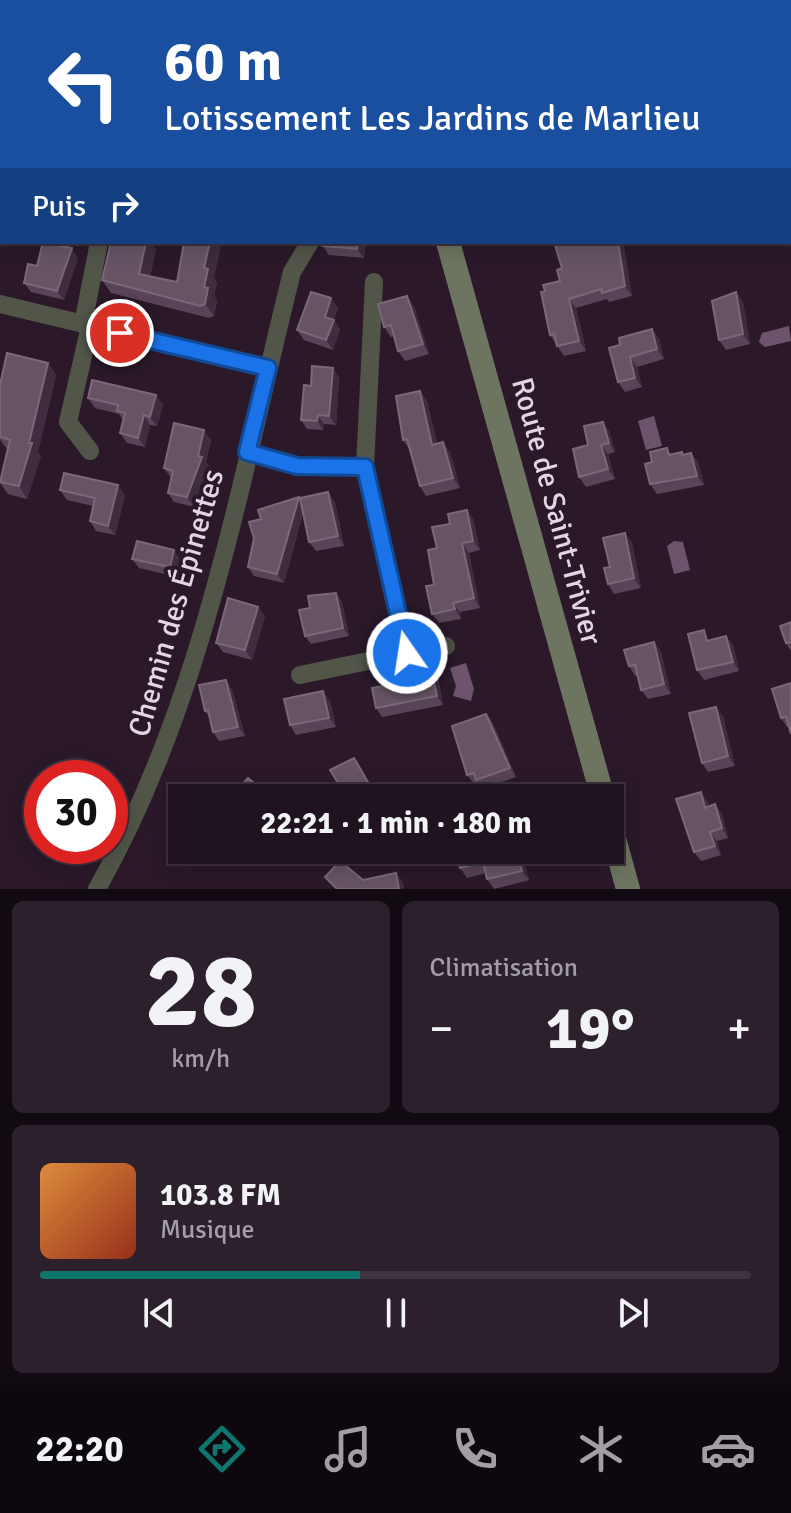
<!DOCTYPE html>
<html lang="fr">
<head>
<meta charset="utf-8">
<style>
	body { margin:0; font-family:Signika,sans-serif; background:#2d202d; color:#f1f3f6; height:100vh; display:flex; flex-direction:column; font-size:30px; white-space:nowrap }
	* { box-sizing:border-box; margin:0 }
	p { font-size:26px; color:#a29ea5 }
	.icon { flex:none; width:44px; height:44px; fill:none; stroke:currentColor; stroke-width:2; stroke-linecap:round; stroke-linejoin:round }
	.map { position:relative; height:889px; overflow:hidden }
	.sheet { display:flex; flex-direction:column; gap:12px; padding:12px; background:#120a12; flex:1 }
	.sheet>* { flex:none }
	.hud { position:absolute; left:0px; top:0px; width:792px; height:244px; box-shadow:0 4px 20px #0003,0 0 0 2px #3d323e; background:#1a4fa0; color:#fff; overflow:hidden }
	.speed { position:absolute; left:24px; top:760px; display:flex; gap:16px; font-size:40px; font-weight:700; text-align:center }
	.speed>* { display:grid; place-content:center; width:104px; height:104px; border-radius:50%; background:#201320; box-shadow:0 4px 20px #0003,0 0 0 2px #3d323e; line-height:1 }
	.speed .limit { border:12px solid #d22; background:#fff; color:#111 }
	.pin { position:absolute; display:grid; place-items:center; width:68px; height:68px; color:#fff; margin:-34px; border:4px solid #fff; border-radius:50%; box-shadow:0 2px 8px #0007 }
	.me { position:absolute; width:88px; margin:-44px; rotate:347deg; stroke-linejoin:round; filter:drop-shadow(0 0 6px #0008) }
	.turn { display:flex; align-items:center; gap:28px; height:168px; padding:0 32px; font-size:36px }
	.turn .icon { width:104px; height:104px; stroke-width:2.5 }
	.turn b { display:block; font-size:56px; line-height:68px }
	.then { display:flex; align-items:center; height:76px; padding:0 32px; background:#0003; gap:16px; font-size:30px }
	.big { font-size:60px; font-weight:700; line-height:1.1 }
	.sheet .card { flex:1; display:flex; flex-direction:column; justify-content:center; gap:12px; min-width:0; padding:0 28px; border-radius:12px; background:#2d202d }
	.sheet .dial { align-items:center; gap:0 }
	.dial b { font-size:104px; line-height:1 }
	.song { display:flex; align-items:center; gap:24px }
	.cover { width:96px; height:96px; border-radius:12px; background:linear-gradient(135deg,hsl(30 70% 55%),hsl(10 70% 35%)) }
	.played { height:8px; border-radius:4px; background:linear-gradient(90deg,#0f766e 45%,#3d323e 45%) }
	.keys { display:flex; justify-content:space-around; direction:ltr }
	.heat { display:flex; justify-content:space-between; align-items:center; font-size:44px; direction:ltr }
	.sheet .tiles { flex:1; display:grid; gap:12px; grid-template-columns:1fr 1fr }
	.card:last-child { grid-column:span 2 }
	.trip { position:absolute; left:168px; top:784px; width:456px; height:80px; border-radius:0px; background:#201320; box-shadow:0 4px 20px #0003,0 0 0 2px #3d323e; font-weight:700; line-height:80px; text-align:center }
	.tabs { display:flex; height:128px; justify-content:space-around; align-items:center; background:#0d080d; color:#a29ea5 }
	.tabs .icon { width:56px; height:56px }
	.tabs .current { color:#0f766e }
	.tabs b { font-size:36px; color:#f1f3f6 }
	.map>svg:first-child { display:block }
</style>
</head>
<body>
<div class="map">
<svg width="791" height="889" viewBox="0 0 791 889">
	<rect width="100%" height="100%" fill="#2b192a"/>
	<path fill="#6d546c" d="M789,326L791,341L765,347L759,342L762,333Z
		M654,416L662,446L646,450L638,421Z
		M674,541L683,542L690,570L674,574L667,546Z
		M466,663L474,689L471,701L453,696L456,686L450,668Z"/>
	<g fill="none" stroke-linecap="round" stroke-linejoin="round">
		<path stroke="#515649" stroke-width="18" d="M790,30H791
			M0,304L268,368
			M83,324L99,242
			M90,451L68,422L90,326
			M247,452L297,466L365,467L407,653L300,675
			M365,467L374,282
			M407,653L446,646
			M97,889C204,700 240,480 292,272L310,242"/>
		<path stroke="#6d7560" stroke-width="24" d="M348,0L350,2
			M448,242L603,798
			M610,824L628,889"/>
	</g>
	<path fill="#574456" d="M398,0H416L413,2H399Z
		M670,0H702V1L671,2Z
		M326,242H388V245L365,244L364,258L329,255L323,246Z
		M554,242H623L632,296L609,302L607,299L576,308L586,351L564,356L550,335L545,291L560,281L562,268Z
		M156,249L150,276L177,282L214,278L217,282L214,296L217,300L214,316L209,318L111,293L102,280Z
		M78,258L64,300L31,292L24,283L37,266Z
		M736,292L743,302L750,344L726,350L719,340Z
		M331,298L338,308L334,320L340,329L333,350L304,340L297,330Z
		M414,306L429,354L405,361L398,351L394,336L391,337L384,327Z
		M652,329L659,339L664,359L637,367L642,387L625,392L618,382L620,345Z
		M48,363L56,375L38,452L41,456L27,499L8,494L0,483L7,449L0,440V385Z
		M339,377L336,425L324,424L323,430L307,429L301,420L311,386Z
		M420,391L427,401L437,444L450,452L460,488L426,496L420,486L410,450L403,440Z
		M156,395L163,405L157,426L150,425L145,447L127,443L120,433L123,420L119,414L95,408L88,398Z
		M603,422L609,431L615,452L608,454L615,479L586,487L579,477L588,445Z
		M211,440L206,462L209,466L194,507L174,502L168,493L171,478L164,468Z
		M667,448L671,455H684L691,453L698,462L704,485L657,494L650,484L652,462Z
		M60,490L125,495L115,535L96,531L90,521L93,506L67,500Z
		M299,497L301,500L335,502L344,546L316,551L309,542L303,513L284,583L254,576L248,567L261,519Z
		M467,510L473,519L480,550L469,553L480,608L460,612L461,619L439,623L432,614L437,548L450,524Z
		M625,533L632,543L641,588L614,594L608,584L610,567Z
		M132,559L181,560L177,577L139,568Z
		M342,602L349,636L311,644L305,636L310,608Z
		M265,616L252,660L223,652L216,643Z
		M791,622V651L786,643Z
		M726,636L733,645L739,671L704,680L697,670L711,640Z
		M654,642L661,652L671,694L648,699L641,690L638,676H635L629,666Z
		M410,665L415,672L438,678L443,705L382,717L376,708L393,684Z
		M791,683L789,727H787L781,718Z
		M232,689L245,736L219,741L213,732L210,718L205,711Z
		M330,701L336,727L296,735L290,725Z
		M486,714L493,723L516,777L482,789L478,782L474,784L467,775Z
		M723,716L735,766L708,772L702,763Z
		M701,792L707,801L709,806L715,804L722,814L728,838L717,841L721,855L701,861L694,852Z
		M506,853L523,860L529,880L494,889L487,879L486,873L467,878L460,868Z"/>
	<path fill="#3f2c3e" d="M146,242H151L156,249L148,287L139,274Z
		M210,242H222L214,278L217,282L214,296L217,300L214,316L205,304L204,268Z
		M358,242H364L365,244L364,258L357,249Z
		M618,242H623L632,296L625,286Z
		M72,248L78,258L64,300L57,291Z
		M736,292L743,302L750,344L743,334Z
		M407,296L414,306L429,354L423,344Z
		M331,298L338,308L334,320L340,329L333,350L326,340L325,317Z
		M569,299L576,308L586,351L579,341Z
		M652,329L659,339L664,359L657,349Z
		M630,357L637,367L642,387L635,378Z
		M48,363L56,375L38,452L41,456L27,499L19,486Z
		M333,368L339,377L336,425L329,416Z
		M420,391L427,401L439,454L432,445Z
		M156,395L163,405L157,426L150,417Z
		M144,415L150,425L145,447L138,438Z
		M318,415L324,424L323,430L317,421Z
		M603,422L609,431L615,452L609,443Z
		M204,430L211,440L206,462L209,466L194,507L187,497Z
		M443,442L450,452L460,488L453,478Z
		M601,445L608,454L615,479L608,469Z
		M691,453L698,462L704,485L697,476Z
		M118,485L125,495L115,535L108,526Z
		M328,492L335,502L344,546L338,536Z
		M299,497L305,506L284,583L277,574Z
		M467,510L473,519L480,550L473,541Z
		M625,533L632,543L641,588L634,578Z
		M462,543L469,553L480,608L474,598Z
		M174,550L181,560L177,577L170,567Z
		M336,593L342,602L349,636L343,628Z
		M453,603L460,612L461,619L455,609Z
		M258,607L265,616L252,660L245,650Z
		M726,636L733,645L739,671L733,662Z
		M654,642L661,652L671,694L664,684Z
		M431,669L438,678L443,705L437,696Z
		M226,680L232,689L245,736L238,727Z
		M323,691L330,701L336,727L329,718Z
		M716,707L723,716L735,766L728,756Z
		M486,714L493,723L516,777L510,768Z
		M701,792L707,801L712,817L705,808Z
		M715,804L722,814L728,838L722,828Z
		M710,832L717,841L721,855L715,846Z
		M516,851L523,860L529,880L522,871Z
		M396,873L403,882L404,889H399Z"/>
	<path fill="#665465" stroke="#7a6879" stroke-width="2" d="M512,0H535L536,2H513Z
		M593,0H620V2H593Z
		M43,242L72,248L57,291L24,283L28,264L37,266Z
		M111,242H146L139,274L177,282L184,242H210L204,268L208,269L204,287L208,288L205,304L200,306L102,280Z
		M326,242H358L357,249L323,246Z
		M554,242H618L625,286L602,293L601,289L569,299L579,341L557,346L554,334L550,335L541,292L545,291L543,285L560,281L557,270L562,268Z
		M311,292L331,298L325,317L334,320L326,340L297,330Z
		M736,292L743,334L719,340L712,301Z
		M407,296L423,344L398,351L391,325L384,327L378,304Z
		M652,329L657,349L630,357L635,378L618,382L609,348L620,345L619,338Z
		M7,353L48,363L29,443H32L19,486L0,482L10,440L0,437V385Z
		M312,366L333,368L329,416L318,415L317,421L301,420L304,385L311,386Z
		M92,380L156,395L150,417L144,415L138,438L120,433L125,413L117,411L118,405L88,398Z
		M420,391L432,445L443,442L453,478L420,486L407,439L403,440L396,396Z
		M603,422L609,443L601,445L608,469L579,477L573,449L588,445L584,426Z
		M174,423L204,430L198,456L202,457L187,497L168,493L173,471L164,468Z
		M667,448L669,455L682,452V455L691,453L697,476L650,484L645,464L652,462L650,452Z
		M64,473L118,485L108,526L90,521L95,498L60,490Z
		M328,492L338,536L309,542L300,498Z
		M299,497L277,574L248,567L254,538L249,522L261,519L258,510Z
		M467,510L473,541L462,543L474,598L453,603L455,609L432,614L426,586L434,585L428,550L437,548L432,527L450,524L448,514Z
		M625,533L634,578L608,584L604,568L610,567L603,538Z
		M137,541L174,550L170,567L132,559Z
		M336,593L343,628L305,636L299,610L310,608L308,596Z
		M228,598L258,607L245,650L216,643Z
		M791,622V642L786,643L780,626Z
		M704,630L707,641L726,636L733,662L697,670L688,634Z
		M654,642L664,684L641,690L635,665L629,666L624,650Z
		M410,665L412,673L431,669L437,696L376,708L372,688L393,684L390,669Z
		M226,680L238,727L213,732L208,710L205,711L199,685Z
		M791,683V734L786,716L781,718L772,689Z
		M323,691L329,718L290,725L284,699Z
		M716,707L728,756L702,763L689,713Z
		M486,714L510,768L476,780L474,773L467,775L452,726Z
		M354,758L376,796L373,798H347L330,770Z
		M248,778L267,794L275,786L288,798H230Z
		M701,792L705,808L715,804L722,828L710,832L715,846L694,852L676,799Z
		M456,850H501L502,854L516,851L522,871L487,879L483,862L460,868Z
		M340,861L363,880L396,873L399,889H337L325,877Z"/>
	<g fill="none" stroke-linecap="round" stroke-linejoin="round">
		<defs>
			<path id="route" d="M120,333L268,368L247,452L297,466L365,467L407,653"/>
		</defs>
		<use href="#route" stroke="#114b97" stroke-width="20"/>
		<use href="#route" stroke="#1a73e8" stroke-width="14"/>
	</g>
	<g text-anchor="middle" stroke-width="8" stroke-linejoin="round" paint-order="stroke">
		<g font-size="30" fill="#e2d6e1" stroke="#2b192a">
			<text transform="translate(557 511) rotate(75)" y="10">Route de Saint-Trivier</text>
			<text transform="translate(176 603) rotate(-74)" y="10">Chemin des Épinettes</text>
		</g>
	</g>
</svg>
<div class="speed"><div class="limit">30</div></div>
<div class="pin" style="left:120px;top:333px;background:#d93025"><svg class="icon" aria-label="arrive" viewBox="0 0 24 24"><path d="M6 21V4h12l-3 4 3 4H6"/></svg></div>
<svg class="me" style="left:407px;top:653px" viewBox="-20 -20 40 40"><circle r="17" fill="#1a73e8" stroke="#fff" stroke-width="3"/><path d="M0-11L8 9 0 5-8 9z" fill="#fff"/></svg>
<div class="trip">22:21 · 1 min · 180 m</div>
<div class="hud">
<div class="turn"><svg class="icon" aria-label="left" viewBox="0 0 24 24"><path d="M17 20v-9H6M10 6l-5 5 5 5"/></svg><div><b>60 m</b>Lotissement Les Jardins de Marlieu</div></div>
<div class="then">Puis<svg class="icon" aria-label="right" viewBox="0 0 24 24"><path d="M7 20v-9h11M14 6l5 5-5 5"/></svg></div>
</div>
</div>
<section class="sheet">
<div class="tiles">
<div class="card dial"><b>28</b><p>km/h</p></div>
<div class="card"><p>Climatisation</p>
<div class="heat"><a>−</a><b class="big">19°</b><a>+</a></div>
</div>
<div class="card">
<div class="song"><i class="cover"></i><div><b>103.8 FM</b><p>Musique</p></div></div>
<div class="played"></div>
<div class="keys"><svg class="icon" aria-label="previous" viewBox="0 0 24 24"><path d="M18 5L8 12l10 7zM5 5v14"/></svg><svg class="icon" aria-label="pause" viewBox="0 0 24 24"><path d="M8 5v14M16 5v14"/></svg><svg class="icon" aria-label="next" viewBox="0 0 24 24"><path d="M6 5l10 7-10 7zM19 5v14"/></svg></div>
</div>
</div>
</section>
<nav class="tabs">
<b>22:20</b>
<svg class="icon current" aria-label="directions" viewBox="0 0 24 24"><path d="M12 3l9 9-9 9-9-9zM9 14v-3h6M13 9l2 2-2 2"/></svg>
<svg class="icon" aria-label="music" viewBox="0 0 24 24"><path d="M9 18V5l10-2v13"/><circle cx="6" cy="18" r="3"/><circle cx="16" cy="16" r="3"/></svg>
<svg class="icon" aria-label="phone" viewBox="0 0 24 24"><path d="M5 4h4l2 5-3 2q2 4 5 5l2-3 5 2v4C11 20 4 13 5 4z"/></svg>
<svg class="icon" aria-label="climate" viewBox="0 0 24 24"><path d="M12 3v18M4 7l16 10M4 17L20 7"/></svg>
<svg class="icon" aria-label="car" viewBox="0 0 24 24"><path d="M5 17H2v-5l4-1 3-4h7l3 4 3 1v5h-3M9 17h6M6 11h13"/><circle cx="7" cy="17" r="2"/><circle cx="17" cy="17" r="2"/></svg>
</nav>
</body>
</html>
